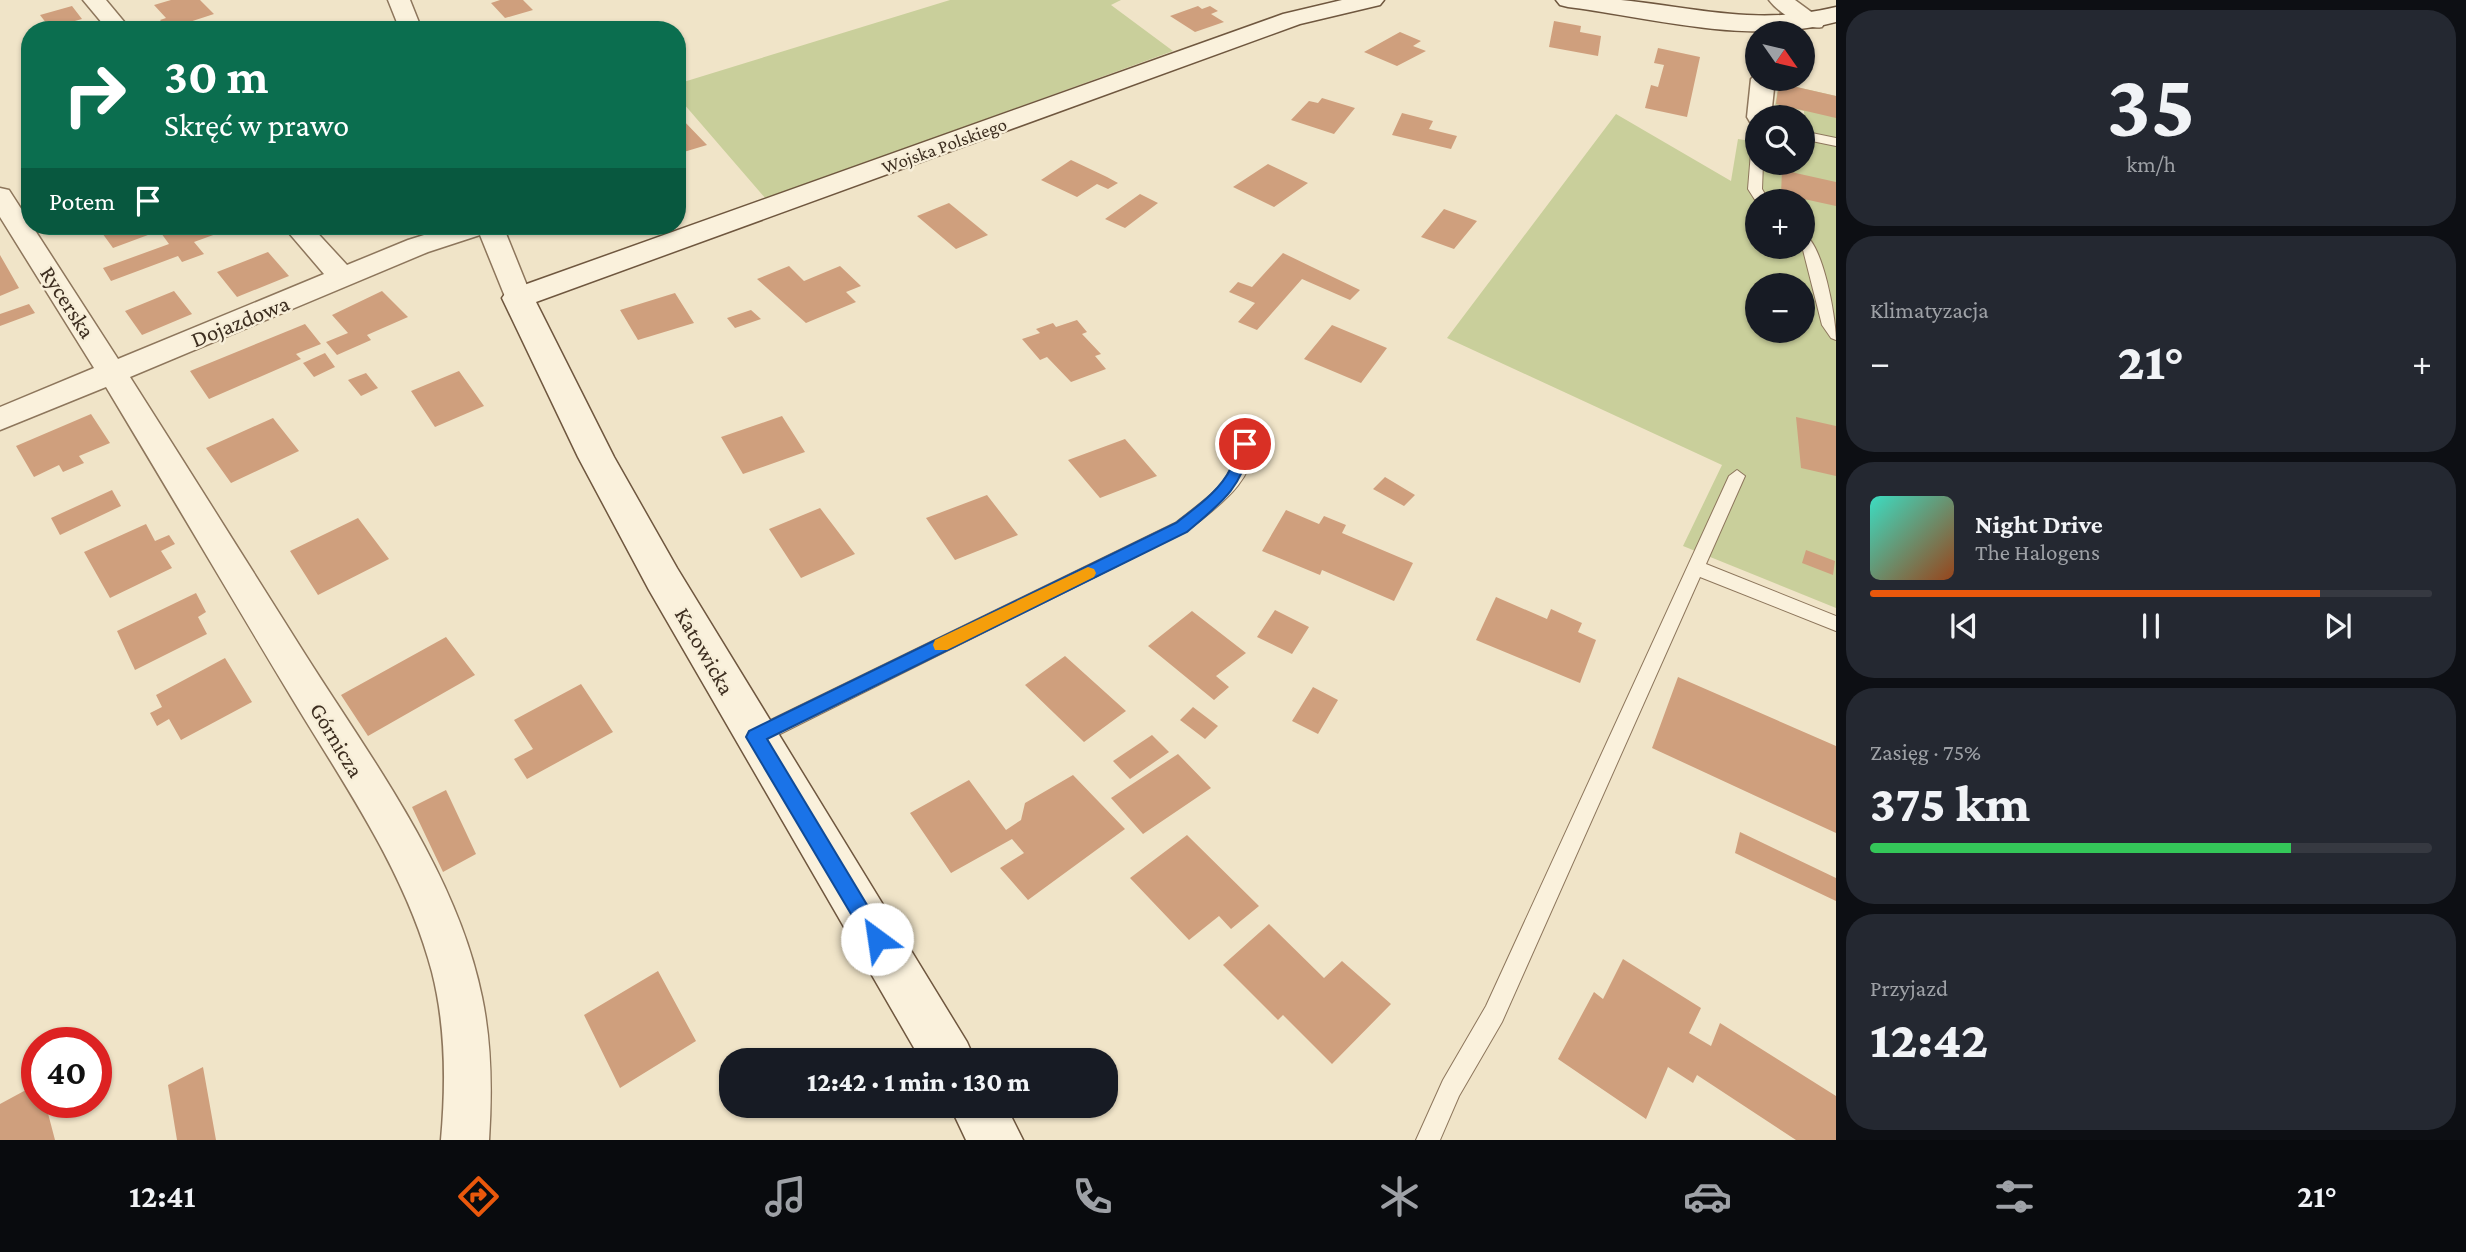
<!DOCTYPE html>
<html lang="pl">
<head>
<meta charset="utf-8">
<style>
	body { margin:0; font-family:"Crimson Pro",serif; background:#242831; color:#f1f3f6; height:100vh; display:flex; flex-direction:column; font-size:26px; white-space:nowrap }
	* { box-sizing:border-box; margin:0 }
	p { font-size:23px; color:#9ea1a6 }
	.icon { flex:none; width:38px; height:38px; fill:none; stroke:currentColor; stroke-width:2; stroke-linecap:round; stroke-linejoin:round }
	.map { position:relative; flex:1; overflow:hidden }
	.side { display:flex; flex-direction:column; gap:10px; padding:10px; background:#0d0f14; width:630px }
	.side>* { flex:none }
	.banner { position:absolute; left:21px; top:21px; width:665px; height:214px; border-radius:28px; box-shadow:0 2px 5px #0004; background:#0b6e4f; color:#fff; overflow:hidden }
	.needle { width:46px; rotate:124deg }
	.tools { position:absolute; left:1745px; top:21px; display:grid; gap:14px }
	.tools a { display:grid; place-items:center; width:70px; height:70px; border-radius:50%; background:#171b24; box-shadow:0 2px 5px #0004; font-size:35px }
	.speed { position:absolute; left:21px; top:1027px; display:flex; gap:14px; font-size:35px; font-weight:700; text-align:center }
	.speed>* { display:grid; place-content:center; width:91px; height:91px; border-radius:50%; background:#171b24; box-shadow:0 2px 5px #0004; line-height:1 }
	.speed .limit { border:10px solid #d22; background:#fff; color:#111 }
	.pin { position:absolute; display:grid; place-items:center; width:60px; height:60px; color:#fff; margin:-30px; border:4px solid #fff; border-radius:50%; box-shadow:0 2px 7px #0007 }
	.me { position:absolute; width:77px; margin:-38px; rotate:329deg; stroke-linejoin:round; filter:drop-shadow(0 0 5px #0008) }
	.turn { display:flex; align-items:center; gap:24px; height:147px; padding:0 28px; font-size:32px }
	.turn .icon { width:91px; height:91px; stroke-width:2.5 }
	.turn b { display:block; font-size:49px; line-height:60px }
	.then { display:flex; align-items:center; height:66px; padding:0 28px; background:#0003; gap:14px; font-size:26px }
	.big { font-size:52px; font-weight:800; line-height:1.1 }
	.side .tile { flex:1; display:flex; flex-direction:column; justify-content:center; gap:10px; min-width:0; padding:0 24px; border-radius:28px; background:#242831 }
	.side .dial { align-items:center; gap:0 }
	.dial b { font-size:91px; line-height:1 }
	.song { display:flex; align-items:center; gap:21px }
	.cover { width:84px; height:84px; border-radius:10px; background:linear-gradient(135deg,hsl(170 70% 55%),hsl(20 70% 35%)) }
	.played { height:7px; border-radius:4px; background:linear-gradient(90deg,#ea580c 80%,#363941 80%) }
	.keys { display:flex; justify-content:space-around; direction:ltr }
	.heat { display:flex; justify-content:space-between; align-items:center; font-size:38px; direction:ltr }
	.charge { height:10px; border-radius:5px; background:linear-gradient(90deg,#34c759 75%,#363941 0) }
	.trip { position:absolute; left:719px; top:1048px; width:399px; height:70px; border-radius:28px; background:#171b24; box-shadow:0 2px 5px #0004; font-weight:800; line-height:70px; text-align:center }
	.menu { display:flex; height:112px; justify-content:space-around; align-items:center; background:#090b0e; color:#9ea1a6 }
	.menu .icon { width:49px; height:49px }
	.menu .active { color:#ea580c }
	.menu b { font-size:32px; color:#f1f3f6 }
	main { display:flex; flex:1; min-height:0 }
	.map>svg:first-child { display:block }
</style>
</head>
<body>
<main>
<div class="map">
<svg width="1836" height="1140" viewBox="0 0 1836 1140">
	<rect width="100%" height="100%" fill="#f0e4c8"/>
	<path fill="#c9cf9b" fill-rule="evenodd" d="M950,0H1121L1111,5L1173,51L766,199L677,96V84Z
		M1779,83L1836,96V608L1683,546L1722,465L1447,338L1616,114L1731,181L1738,139L1757,142V163H1802L1803,150H1806L1804,111L1775,105ZM1757,201H1802V247H1757ZM1757,285H1802V331H1757Z"/>
	<path fill="#cf9f7d" d="M171,0H200L214,14L168,29L160,20L166,18L154,5Z
		M500,0H523L533,10L505,18L491,3Z
		M72,6L82,19L50,28L40,15Z
		M1198,6L1202,9L1210,6L1218,11L1211,14L1224,22L1195,32L1170,16Z
		M1554,21L1581,26L1580,32L1601,36L1598,56L1549,47Z
		M1400,32L1421,41L1413,46L1426,51L1397,66L1364,52Z
		M1658,48L1700,57L1687,117L1645,108L1651,85L1658,87L1664,65L1654,63Z
		M1779,83L1836,96V118L1776,104Z
		M1322,98L1355,108L1334,134L1291,120L1309,101L1318,103Z
		M1402,113L1433,121L1429,129L1457,136L1451,149L1392,135Z
		M681,118L707,145L677,154V119Z
		M1071,160L1107,177L1118,183L1108,189L1097,184L1077,197L1041,180Z
		M1268,164L1308,183L1274,207L1233,187Z
		M1782,170L1836,182V206L1781,194Z
		M1140,194L1158,203L1125,228L1105,219Z
		M949,203L988,235L956,249L917,216Z
		M1444,209L1477,221L1454,249L1421,237Z
		M97,226H151L156,232L113,248Z
		M176,226H238L194,242L204,254L182,262L178,256L111,281L103,268L169,244L161,233Z
		M247,226H277L255,235Z
		M268,252L289,276L237,297L217,272Z
		M1283,253L1312,267L1360,290L1350,300L1302,279L1257,330L1238,322L1255,303L1229,292L1238,282L1252,287Z
		M0,255L19,288L0,296Z
		M789,266L804,281L840,266L861,286L846,292L856,302L806,323L757,279Z
		M174,291L192,314L142,335L125,311Z
		M382,291L408,317L367,335L371,340L337,355L326,342L348,333L332,315Z
		M675,293L694,323L638,340L620,310Z
		M29,304L35,313L0,326V314Z
		M751,310L761,319L735,328L727,318Z
		M1077,320L1087,332L1082,334L1101,354L1095,356L1106,369L1071,382L1047,357L1040,360L1022,339L1040,333L1036,329L1053,323L1056,327Z
		M305,324L321,344L296,354L301,359L209,399L190,371Z
		M1332,325L1387,348L1361,383L1304,359Z
		M325,353L335,367L314,377L303,363Z
		M459,371L484,406L435,427L411,391Z
		M366,373L378,388L361,396L348,380Z
		M91,414L110,443L79,456L84,463L63,472L59,465L34,477L16,446Z
		M782,416L805,452L743,474L721,437Z
		M1796,417L1836,426V476L1801,468Z
		M273,418L299,451L231,483L206,448Z
		M1125,439L1157,476L1100,498L1068,460Z
		M1385,477L1415,495L1404,506L1373,489Z
		M112,490L121,506L60,535L51,518Z
		M987,495L1018,535L955,560L926,518Z
		M820,508L855,554L801,578L769,529Z
		M1286,510L1319,524L1324,516L1346,525L1342,533L1413,563L1394,601L1322,570L1320,575L1262,551Z
		M358,518L389,559L318,595L290,551Z
		M146,524L155,541L169,535L175,544L161,551L172,568L110,598L84,552Z
		M1806,550L1835,561L1833,575L1802,563Z
		M196,593L206,612L198,617L207,634L135,670L117,631Z
		M1496,597L1547,619L1551,609L1582,623L1578,632L1596,640L1580,683L1476,640Z
		M1275,610L1309,627L1292,654L1257,637Z
		M1192,611L1246,653L1216,676L1229,687L1214,700L1148,646Z
		M446,637L475,675L368,736L341,695Z
		M1065,656L1126,711L1084,742L1025,685Z
		M225,658L252,702L181,740L169,719L157,726L150,713L162,707L156,695Z
		M1678,677L1836,746V833L1652,748Z
		M581,684L613,732L527,779L514,759L533,749L514,720Z
		M1313,687L1338,700L1318,734L1292,721Z
		M1193,707L1218,726L1205,739L1180,720Z
		M1152,735L1169,752L1130,779L1113,761Z
		M1178,754L1211,788L1143,834L1111,798Z
		M1073,775L1125,829L1028,900L1000,868L1024,853L1012,839L951,873L910,813L969,780L1006,830L1021,820L1025,803Z
		M446,790L476,854L443,872L412,807Z
		M1740,832L1836,878V901L1735,853Z
		M1187,835L1259,906L1231,929L1219,916L1189,940L1130,878Z
		M1269,924L1324,978L1342,961L1391,1004L1332,1064L1283,1015L1278,1020L1223,965Z
		M1623,959L1701,1008L1689,1033L1711,1046L1720,1023L1836,1096V1140H1796L1697,1075L1693,1083L1668,1067L1646,1119L1558,1059L1594,992L1603,999Z
		M658,971L696,1041L620,1088L584,1015Z
		M203,1067L216,1140H177L168,1085Z
		M37,1084V1102H45L55,1140H0V1104Z"/>
	<g fill="none" stroke-linecap="round" stroke-linejoin="round">
		<defs>
			<path id="lane" d="M1802,131L1836,138V146L1802,139Z
				M1757,148V163H1763L1762,189L1769,201L1757,203L1748,189L1751,152Z
				M1802,233C1823,241 1836,318 1836,340L1831,338L1822,325L1802,246Z
				M1238,417C1246,419 1247,425 1250,433C1265,475 1215,509 1187,531L762,743L755,745L748,743L745,737L748,731L1175,523C1212,494 1248,474 1230,422Z
				M1737,470L1745,476L1706,564L1836,616V631L1700,577L1502,1022L1459,1096L1440,1140H1416L1443,1080L1486,1006L1729,476Z"/>
			<path id="street" d="M83,0H106L131,30H108Z
				M388,0H410L422,30H400Z
				M1769,0H1795L1825,22L1822,27C1805,31 1779,13 1769,0Z
				M1757,73V79H1775L1771,117H1757V124L1750,122L1747,117L1751,79Z
				M0,188L9,190L118,359L324,274L283,226H311L347,265L408,240L453,226H503L532,298L528,304L518,307L508,304L480,235L428,252L130,377C188,468 245,559 303,651C370,757 457,872 482,997C492,1045 492,1092 489,1140H441C446,1084 446,1027 432,972C406,873 345,786 293,700C230,596 169,491 106,387L0,430V407L94,368L0,217Z"/>
			<path id="secondary" d="M1342,0H1384L1380,5L1300,24L536,302L614,457L677,568L967,1042L975,1060H921L649,590L578,457L502,298L507,291L1283,14Z
				M1556,0C1577,0 1600,0 1621,0C1699,8 1757,26 1836,7V22C1749,46 1655,18 1568,7L1560,5Z
				M950,1106H1006L1023,1140H966Z"/>
		</defs>
		<use href="#lane" stroke="#8d765c" stroke-width="2"/>
		<use href="#street" stroke="#8d765c" stroke-width="3"/>
		<use href="#secondary" stroke="#6f573f" stroke-width="3"/>
		<use href="#lane" fill="#faf1dc" fill-rule="evenodd"/>
		<use href="#street" fill="#faf1dc" fill-rule="evenodd"/>
		<use href="#secondary" fill="#faf1dc" fill-rule="evenodd"/>
	</g>
	<path fill="#1a73e8" stroke="#114b97" stroke-width="2" d="M1245,439L1252,444C1240,490 1222,502 1187,532L767,739L884,933L887,939L884,946L877,949L870,946L749,742L746,737L749,731L1176,523C1196,507 1219,492 1231,468C1235,458 1233,443 1245,439Z"/>
	<path fill="#f59e0b" d="M1088,567L1094,569L1096,573L1094,577L947,650H935L933,645L935,640Z"/>
	<g text-anchor="middle" stroke-width="5" stroke-linejoin="round" paint-order="stroke">
		<g font-size="19" fill="#3d2e20" stroke="#f7eed8">
			<text transform="translate(944 145) rotate(-20)" y="7">Wojska Polskiego</text>
		</g>
		<g font-size="23" fill="#3d2e20" stroke="#f7eed8">
			<text transform="translate(68 302) rotate(57)" y="8">Rycerska</text>
			<text transform="translate(240 321) rotate(-22)" y="8">Dojazdowa</text>
			<text transform="translate(705 651) rotate(60)" y="8">Katowicka</text>
			<text transform="translate(337 740) rotate(59)" y="8">Górnicza</text>
		</g>
	</g>
</svg>
<div class="tools">
<a><svg class="needle" viewBox="-14 -14 28 28"><path d="M0-13l5 13h-10z" fill="#e53935"/><path d="M0 13l5-13h-10z" fill="#9ea1a6"/></svg></a>
<a><svg class="icon" aria-label="search" viewBox="0 0 24 24"><circle cx="10" cy="10" r="6"/><path d="M15 15l6 6"/></svg></a>
<a>+</a>
<a>−</a>
</div>
<div class="speed"><div class="limit">40</div></div>
<div class="pin" style="left:1245px;top:444px;background:#d93025"><svg class="icon" aria-label="arrive" viewBox="0 0 24 24"><path d="M6 21V4h12l-3 4 3 4H6"/></svg></div>
<svg class="me" style="left:877px;top:939px" viewBox="-20 -20 40 40"><circle r="19" fill="#fff"/><path d="M0-13L10 11 0 6-10 11z" fill="#1a73e8"/></svg>
<div class="trip">12:42 · 1 min · 130 m</div>
<div class="banner">
<div class="turn"><svg class="icon" aria-label="right" viewBox="0 0 24 24"><path d="M7 20v-9h11M14 6l5 5-5 5"/></svg><div><b>30 m</b>Skręć w prawo</div></div>
<div class="then">Potem<svg class="icon" aria-label="arrive" viewBox="0 0 24 24"><path d="M6 21V4h12l-3 4 3 4H6"/></svg></div>
</div>
</div>
<section class="side">
<div class="tile dial"><b>35</b><p>km/h</p></div>
<div class="tile"><p>Klimatyzacja</p>
<div class="heat"><a>−</a><b class="big">21°</b><a>+</a></div>
</div>
<div class="tile">
<div class="song"><i class="cover"></i><div><b>Night Drive</b><p>The Halogens</p></div></div>
<div class="played"></div>
<div class="keys"><svg class="icon" aria-label="previous" viewBox="0 0 24 24"><path d="M18 5L8 12l10 7zM5 5v14"/></svg><svg class="icon" aria-label="pause" viewBox="0 0 24 24"><path d="M8 5v14M16 5v14"/></svg><svg class="icon" aria-label="next" viewBox="0 0 24 24"><path d="M6 5l10 7-10 7zM19 5v14"/></svg></div>
</div>
<div class="tile"><p>Zasięg · 75%</p><b class="big">375 km</b><div class="charge"></div></div>
<div class="tile"><p>Przyjazd</p><b class="big">12:42</b></div>
</section>
</main>
<nav class="menu">
<b>12:41</b>
<svg class="icon active" aria-label="directions" viewBox="0 0 24 24"><path d="M12 3l9 9-9 9-9-9zM9 14v-3h6M13 9l2 2-2 2"/></svg>
<svg class="icon" aria-label="music" viewBox="0 0 24 24"><path d="M9 18V5l10-2v13"/><circle cx="6" cy="18" r="3"/><circle cx="16" cy="16" r="3"/></svg>
<svg class="icon" aria-label="phone" viewBox="0 0 24 24"><path d="M5 4h4l2 5-3 2q2 4 5 5l2-3 5 2v4C11 20 4 13 5 4z"/></svg>
<svg class="icon" aria-label="climate" viewBox="0 0 24 24"><path d="M12 3v18M4 7l16 10M4 17L20 7"/></svg>
<svg class="icon" aria-label="car" viewBox="0 0 24 24"><path d="M5 17H2v-5l4-1 3-4h7l3 4 3 1v5h-3M9 17h6M6 11h13"/><circle cx="7" cy="17" r="2"/><circle cx="17" cy="17" r="2"/></svg>
<svg class="icon" aria-label="filters" viewBox="0 0 24 24"><path d="M4 7h16M4 17h16"/><circle cx="9" cy="7" r="2"/><circle cx="15" cy="17" r="2"/></svg>
<b>21°</b>
</nav>
</body>
</html>
